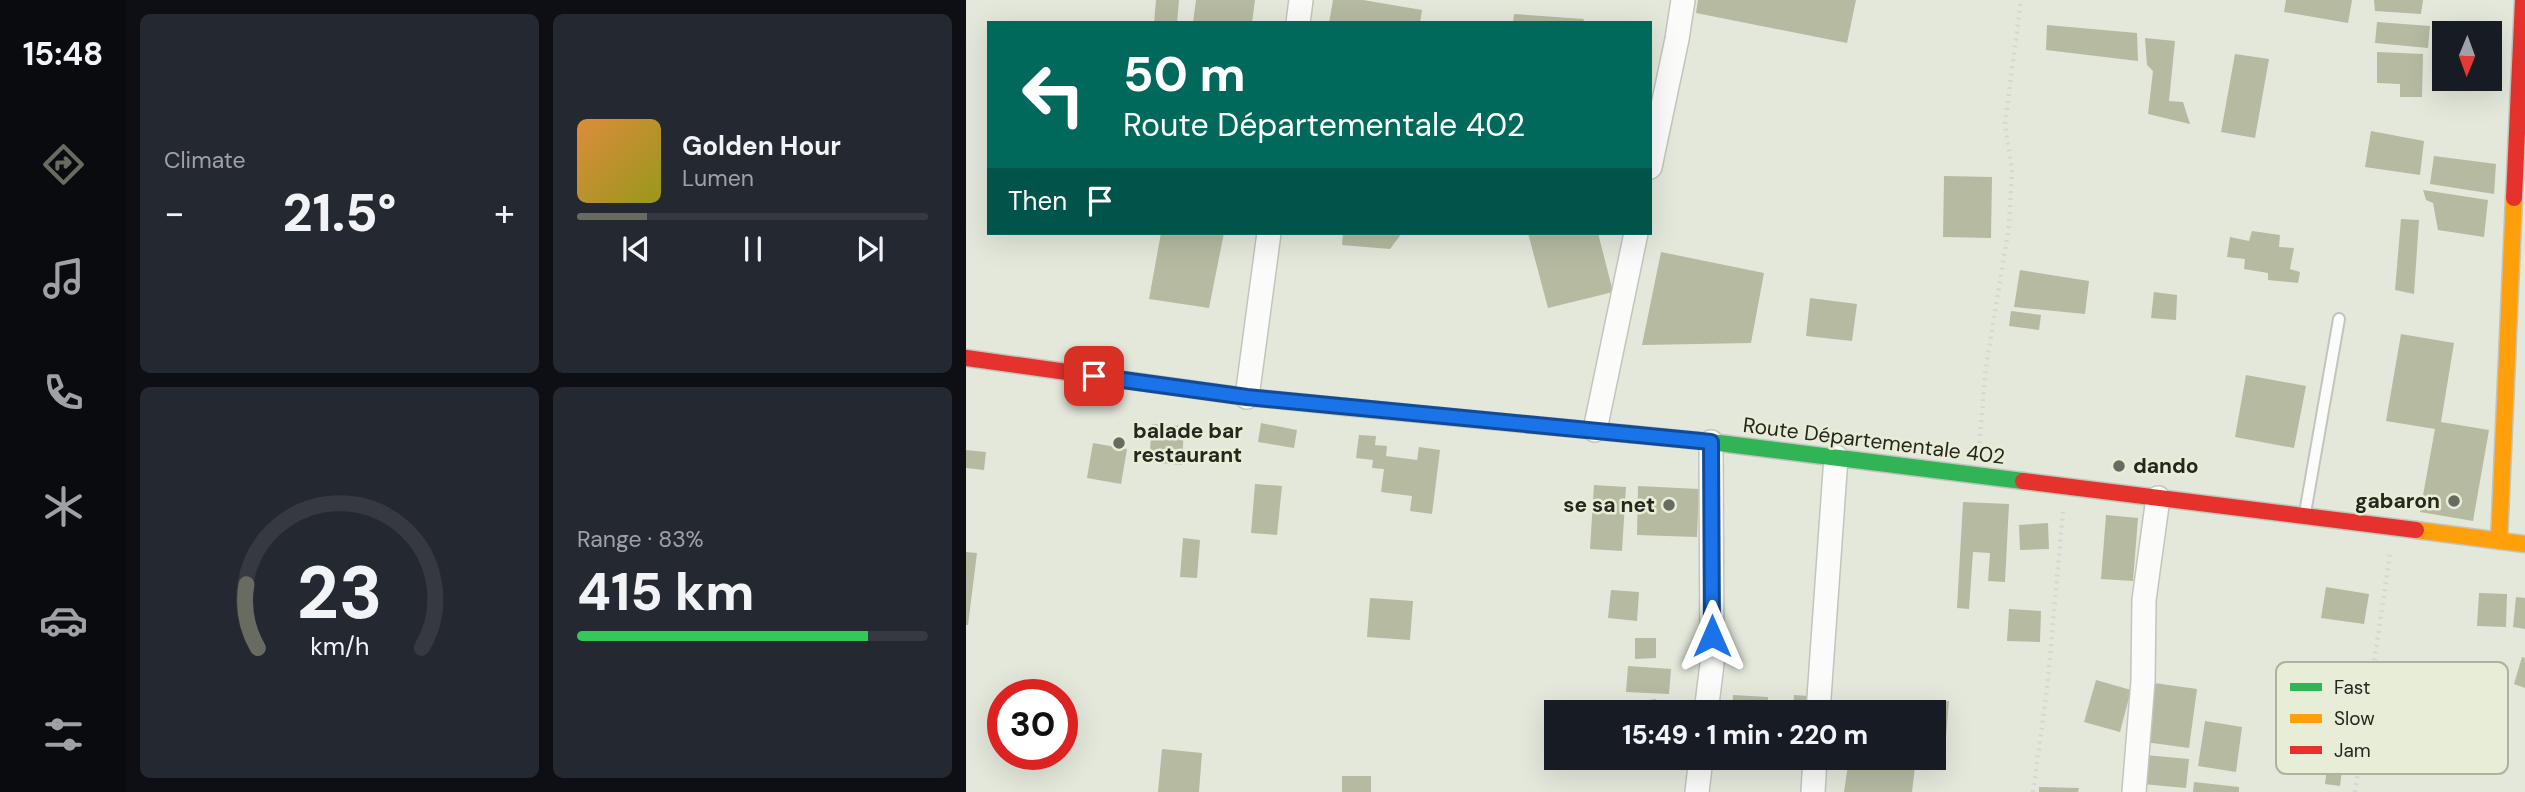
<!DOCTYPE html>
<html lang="en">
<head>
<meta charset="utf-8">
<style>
	body { margin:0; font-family:"DM Sans",sans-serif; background:#242831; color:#f1f3f6; height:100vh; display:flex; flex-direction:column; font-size:26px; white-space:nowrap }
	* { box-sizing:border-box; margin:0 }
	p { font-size:23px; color:#9ea1a6 }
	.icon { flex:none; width:38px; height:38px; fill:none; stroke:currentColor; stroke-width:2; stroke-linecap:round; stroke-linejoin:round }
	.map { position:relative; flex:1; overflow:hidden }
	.drawer { display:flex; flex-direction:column; gap:14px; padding:14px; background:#0d0f14; width:840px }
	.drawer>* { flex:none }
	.banner { position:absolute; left:21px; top:21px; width:665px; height:214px; border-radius:0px; box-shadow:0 7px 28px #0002; background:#00695c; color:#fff; overflow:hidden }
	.needle { width:46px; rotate:181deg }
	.tools { position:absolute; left:1466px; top:21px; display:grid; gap:14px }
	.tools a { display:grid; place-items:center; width:70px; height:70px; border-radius:0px; background:#171b24; box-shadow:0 7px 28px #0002; font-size:35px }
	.speed { position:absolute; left:21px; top:679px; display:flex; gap:14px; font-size:35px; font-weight:700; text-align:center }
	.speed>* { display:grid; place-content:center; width:91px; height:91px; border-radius:50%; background:#171b24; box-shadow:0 7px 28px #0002; line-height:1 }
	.speed .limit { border:10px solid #d22; background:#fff; color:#111 }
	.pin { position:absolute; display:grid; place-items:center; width:60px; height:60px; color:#fff; margin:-30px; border-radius:14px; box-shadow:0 4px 10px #0006 }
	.me { position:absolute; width:77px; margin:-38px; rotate:0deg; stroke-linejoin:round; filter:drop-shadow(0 0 5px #0008) }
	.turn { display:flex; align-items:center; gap:24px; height:147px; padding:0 21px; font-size:32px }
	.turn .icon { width:91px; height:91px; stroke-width:2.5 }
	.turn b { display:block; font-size:49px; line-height:60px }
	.then { display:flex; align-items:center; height:66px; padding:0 21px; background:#0003; gap:14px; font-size:26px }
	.big { font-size:52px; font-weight:800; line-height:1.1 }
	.drawer .tile { flex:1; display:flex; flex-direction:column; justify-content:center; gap:10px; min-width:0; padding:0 24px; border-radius:10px; background:#242831 }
	.drawer .dial { align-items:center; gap:0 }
	.dial svg { height:182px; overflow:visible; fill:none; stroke:#363941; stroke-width:7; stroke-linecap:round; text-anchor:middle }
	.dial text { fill:#f1f3f6; stroke:none }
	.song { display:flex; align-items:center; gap:21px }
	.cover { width:84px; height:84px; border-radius:10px; background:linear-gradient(135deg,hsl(30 70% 55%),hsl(60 70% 35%)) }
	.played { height:7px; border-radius:4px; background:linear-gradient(90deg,#686b60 20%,#363941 20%) }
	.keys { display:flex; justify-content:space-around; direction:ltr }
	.heat { display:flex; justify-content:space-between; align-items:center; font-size:38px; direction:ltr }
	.charge { height:10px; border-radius:5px; background:linear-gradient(90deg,#34c759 83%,#363941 0) }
	.drawer .tiles { flex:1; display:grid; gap:14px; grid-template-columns:repeat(2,1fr) }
	.trip { position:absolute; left:578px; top:700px; width:402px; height:70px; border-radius:0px; background:#171b24; box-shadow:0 7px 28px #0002; font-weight:800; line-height:70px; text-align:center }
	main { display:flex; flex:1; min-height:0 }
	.tab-bar { display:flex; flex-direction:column; width:126px; justify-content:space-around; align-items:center; background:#090b0e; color:#9ea1a6 }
	.tab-bar .icon { width:49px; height:49px }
	.tab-bar .selected { color:#686b60 }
	.tab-bar b { font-size:32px; color:#f1f3f6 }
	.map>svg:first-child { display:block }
</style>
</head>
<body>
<main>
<nav class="tab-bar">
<b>15:48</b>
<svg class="icon selected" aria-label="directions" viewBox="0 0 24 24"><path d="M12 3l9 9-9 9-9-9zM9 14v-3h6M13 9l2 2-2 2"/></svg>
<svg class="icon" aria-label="music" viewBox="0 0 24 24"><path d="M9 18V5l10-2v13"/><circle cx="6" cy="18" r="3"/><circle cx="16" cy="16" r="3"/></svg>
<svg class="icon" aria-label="phone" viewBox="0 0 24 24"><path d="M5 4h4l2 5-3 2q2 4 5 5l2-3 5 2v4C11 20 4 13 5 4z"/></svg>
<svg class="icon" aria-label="climate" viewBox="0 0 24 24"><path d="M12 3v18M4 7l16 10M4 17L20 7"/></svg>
<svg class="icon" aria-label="car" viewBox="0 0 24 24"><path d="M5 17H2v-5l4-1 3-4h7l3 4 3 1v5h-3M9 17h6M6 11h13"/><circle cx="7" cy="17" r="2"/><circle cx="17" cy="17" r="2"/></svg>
<svg class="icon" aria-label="filters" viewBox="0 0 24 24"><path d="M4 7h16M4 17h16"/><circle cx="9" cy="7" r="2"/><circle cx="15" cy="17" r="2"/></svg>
</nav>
<section class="drawer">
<div class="tiles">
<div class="tile"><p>Climate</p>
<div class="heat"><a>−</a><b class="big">21.5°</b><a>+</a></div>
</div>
<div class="tile">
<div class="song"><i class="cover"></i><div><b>Golden Hour</b><p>Lumen</p></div></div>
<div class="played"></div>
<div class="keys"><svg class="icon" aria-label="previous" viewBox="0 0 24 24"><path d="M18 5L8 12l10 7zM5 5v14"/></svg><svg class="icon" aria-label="pause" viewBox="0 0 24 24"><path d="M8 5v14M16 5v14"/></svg><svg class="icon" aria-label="next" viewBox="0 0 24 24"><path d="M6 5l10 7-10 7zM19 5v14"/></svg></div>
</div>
<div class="tile dial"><svg viewBox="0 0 100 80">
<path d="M14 69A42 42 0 1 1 86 69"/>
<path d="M14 69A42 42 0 0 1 9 41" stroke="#686b60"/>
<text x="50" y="56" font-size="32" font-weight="700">23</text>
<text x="50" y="72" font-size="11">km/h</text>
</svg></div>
<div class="tile"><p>Range · 83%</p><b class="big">415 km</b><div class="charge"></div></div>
</div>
</section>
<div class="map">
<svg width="1559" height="792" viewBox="0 0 1559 792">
	<rect width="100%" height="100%" fill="#e4e8db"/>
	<path fill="#b5baa1" d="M190,0H213L211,23H188Z
		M230,0H289L286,23H227Z
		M367,0H397L456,10L454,23H363Z
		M732,0H890L881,43L730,13Z
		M1320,0H1386L1382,23L1318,12Z
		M1408,0H1457L1455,14L1409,11Z
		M548,14L618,19L617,23H547Z
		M1411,22L1464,26L1462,48L1409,43Z
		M1081,25L1171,33L1172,61L1080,50Z
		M1179,38L1209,41L1203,101L1217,102L1224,124L1182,114L1187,71L1181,65Z
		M1411,52L1457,54L1456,97H1434V84L1411,83Z
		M1269,54L1303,59L1289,138L1255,132Z
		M1405,131L1458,141L1454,175L1399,167Z
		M1468,156L1530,164L1528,194L1464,184Z
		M978,176L1026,177L1025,238L977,237Z
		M1457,190L1522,200L1518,237L1472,230L1467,203L1460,200Z
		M1435,219L1453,220L1448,294L1429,290Z
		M1286,231L1314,235L1313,247L1328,248L1324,269L1334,272L1332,283L1302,280V273L1278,269L1279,259L1261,257L1264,237L1283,241Z
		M195,233H258L243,308L183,299Z
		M377,233H436L424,249L376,245Z
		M562,233H632L647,292L582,308Z
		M695,252L798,273L785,343L676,345Z
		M1054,270L1123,281L1119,314L1048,307Z
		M1188,292L1211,295L1210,320L1185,318Z
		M844,298L891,304L886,341L840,336Z
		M1045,311L1075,315L1073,330L1043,326Z
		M1435,334L1488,343L1475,422L1523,430L1507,521L1454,512L1469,429L1420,421Z
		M1280,375L1340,386L1328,448L1269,437Z
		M295,423L331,430L328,448L292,442Z
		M186,424L218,426L216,465L183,462Z
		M393,435L410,436L409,445L421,446L420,456L451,460L453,447L474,450L466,514L444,511L446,496L415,492L418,469L406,468L407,460L390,458Z
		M127,443L161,449L155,484L121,478Z
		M0,450L20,452L18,470L0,468Z
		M289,484L316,486L311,535L285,533Z
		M628,485L660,487L656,551L624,549Z
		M672,486L733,489L731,537L671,535Z
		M997,502L1043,504L1039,582L1022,581L1024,553L1007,552L1003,609L991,608Z
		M1140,515L1172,518L1167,581L1135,579Z
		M1082,523L1083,549L1054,550L1053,525Z
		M217,538L234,540L231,578L214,577Z
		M0,552L11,553L2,625H0Z
		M1360,587L1403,594L1398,624L1355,618Z
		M645,590L673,592L671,621L642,618Z
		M1513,593L1541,594L1540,627L1511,626Z
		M1550,597L1559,598V629L1547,627Z
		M404,598L447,601L444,640L401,637Z
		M1043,609L1075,611L1074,642L1041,641Z
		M669,638H690V658L669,659Z
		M1556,657L1559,658V688L1548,684Z
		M662,666L705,669L703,694L660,692Z
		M1130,680L1165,690L1154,732L1118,722Z
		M1188,683L1231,689L1223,748L1179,742Z
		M767,695L802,697L801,712H766Z
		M828,695L843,696L842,712H827Z
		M690,699L692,712H647L646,705Z
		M960,700L983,701L978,761L968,760V712H959Z
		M1412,712L1462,721L1452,775L1402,766Z
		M1239,721L1276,727L1270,772L1232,766Z
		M196,749L236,753L233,792H192Z
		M1179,755L1223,759L1220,788L1176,784Z
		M883,758H950L946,792H878Z
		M1361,767L1376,769L1374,786L1359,784Z
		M376,776H405V792H376Z
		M1228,782L1273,787V792H1227Z
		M1073,787L1113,788L1112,792H1073Z"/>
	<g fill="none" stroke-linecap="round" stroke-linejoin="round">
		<defs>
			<path id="lane" d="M1339,513L1373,319"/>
			<path id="street" d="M332,23L335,0
				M684,167L711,39L717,0
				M281,397L303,233
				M629,430L670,233
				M740,712L746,664L745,442
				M852,712L870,457
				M731,792L735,758
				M847,792L849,758
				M1168,792L1177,681L1178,600L1192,498"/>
			<path id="fast" d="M663,434L745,442L1057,481"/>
			<path id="slow" d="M380,407L663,434
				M1450,530L1559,544
				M1533,541L1548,198"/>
			<path id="jam" d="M1548,198L1557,0
				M0,358L281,397L380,407
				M1057,481L1450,530"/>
		</defs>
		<use href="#lane" stroke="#c2c5bc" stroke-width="14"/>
		<use href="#street" stroke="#c2c5bc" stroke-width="26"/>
		<use href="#fast" stroke="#c2c5bc" stroke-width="19"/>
		<use href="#slow" stroke="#c2c5bc" stroke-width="19"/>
		<use href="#jam" stroke="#c2c5bc" stroke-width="19"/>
		<path stroke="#d6d6d2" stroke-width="4.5" stroke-dasharray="2 5" stroke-linecap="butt" d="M1013,450L1020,367L1043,226L1046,170L1039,124L1055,0
			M1067,792L1081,689L1097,512
			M1389,792L1424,554"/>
		<use href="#lane" stroke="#fbfcfa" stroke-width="10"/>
		<use href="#street" stroke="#fbfcfa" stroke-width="23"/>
		<use href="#fast" stroke="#30b455" stroke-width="16"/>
		<use href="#slow" stroke="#ff9f0a" stroke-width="16"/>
		<use href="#jam" stroke="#e5322d" stroke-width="16"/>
	</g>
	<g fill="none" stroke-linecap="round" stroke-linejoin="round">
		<defs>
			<path id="route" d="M128,376L281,397L745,442L746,636"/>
		</defs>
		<use href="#route" stroke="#114b97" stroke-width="18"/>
		<use href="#route" stroke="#1a73e8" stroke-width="12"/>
	</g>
	<g fill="#686b60" stroke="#e7edd6" stroke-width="2.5">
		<circle cx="153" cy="443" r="7"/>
		<circle cx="1153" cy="466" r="7"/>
		<circle cx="1488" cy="501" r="7"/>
		<circle cx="703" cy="505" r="7"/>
	</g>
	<g text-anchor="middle" stroke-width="5" stroke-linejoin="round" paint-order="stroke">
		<g font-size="21" font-weight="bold" fill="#25271e" stroke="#e7edd6" text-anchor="start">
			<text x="167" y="438">balade bar<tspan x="167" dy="24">restaurant</tspan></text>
			<text x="1167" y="473">dando</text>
			<text x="1474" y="508" text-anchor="end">gabaron</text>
			<text x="689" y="512" text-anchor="end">se sa net</text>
		</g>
		<g font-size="21" fill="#25271e" stroke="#e7edd6">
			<text transform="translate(908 441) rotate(7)" y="7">Route Départementale 402</text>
		</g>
	</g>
	<rect x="1310" y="662" width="232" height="112" rx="10" fill="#e7edd6" stroke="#adb29f" stroke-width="2"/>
	<rect x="1324" y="683" width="32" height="8" fill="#30b455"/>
	<rect x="1324" y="714" width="32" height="9" fill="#ff9f0a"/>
	<rect x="1324" y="746" width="32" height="8" fill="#e5322d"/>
	<g font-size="19" fill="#25271e">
		<text x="1368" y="694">Fast</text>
		<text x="1368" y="725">Slow</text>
		<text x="1368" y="757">Jam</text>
	</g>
</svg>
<div class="tools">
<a><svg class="needle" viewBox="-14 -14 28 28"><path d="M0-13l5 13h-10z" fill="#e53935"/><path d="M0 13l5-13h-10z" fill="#9ea1a6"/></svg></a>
</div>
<div class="speed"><div class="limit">30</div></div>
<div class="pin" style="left:128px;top:376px;background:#d93025"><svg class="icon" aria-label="arrive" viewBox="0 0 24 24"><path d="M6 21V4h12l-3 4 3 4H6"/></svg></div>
<svg class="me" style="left:746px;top:636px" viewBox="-20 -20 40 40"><path d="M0-17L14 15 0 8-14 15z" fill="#1a73e8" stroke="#fff" stroke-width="4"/></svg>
<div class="trip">15:49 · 1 min · 220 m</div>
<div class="banner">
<div class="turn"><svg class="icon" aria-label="left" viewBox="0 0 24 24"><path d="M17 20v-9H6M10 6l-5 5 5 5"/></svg><div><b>50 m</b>Route Départementale 402</div></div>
<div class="then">Then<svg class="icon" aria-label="arrive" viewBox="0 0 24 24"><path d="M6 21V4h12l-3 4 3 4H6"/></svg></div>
</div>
</div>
</main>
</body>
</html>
